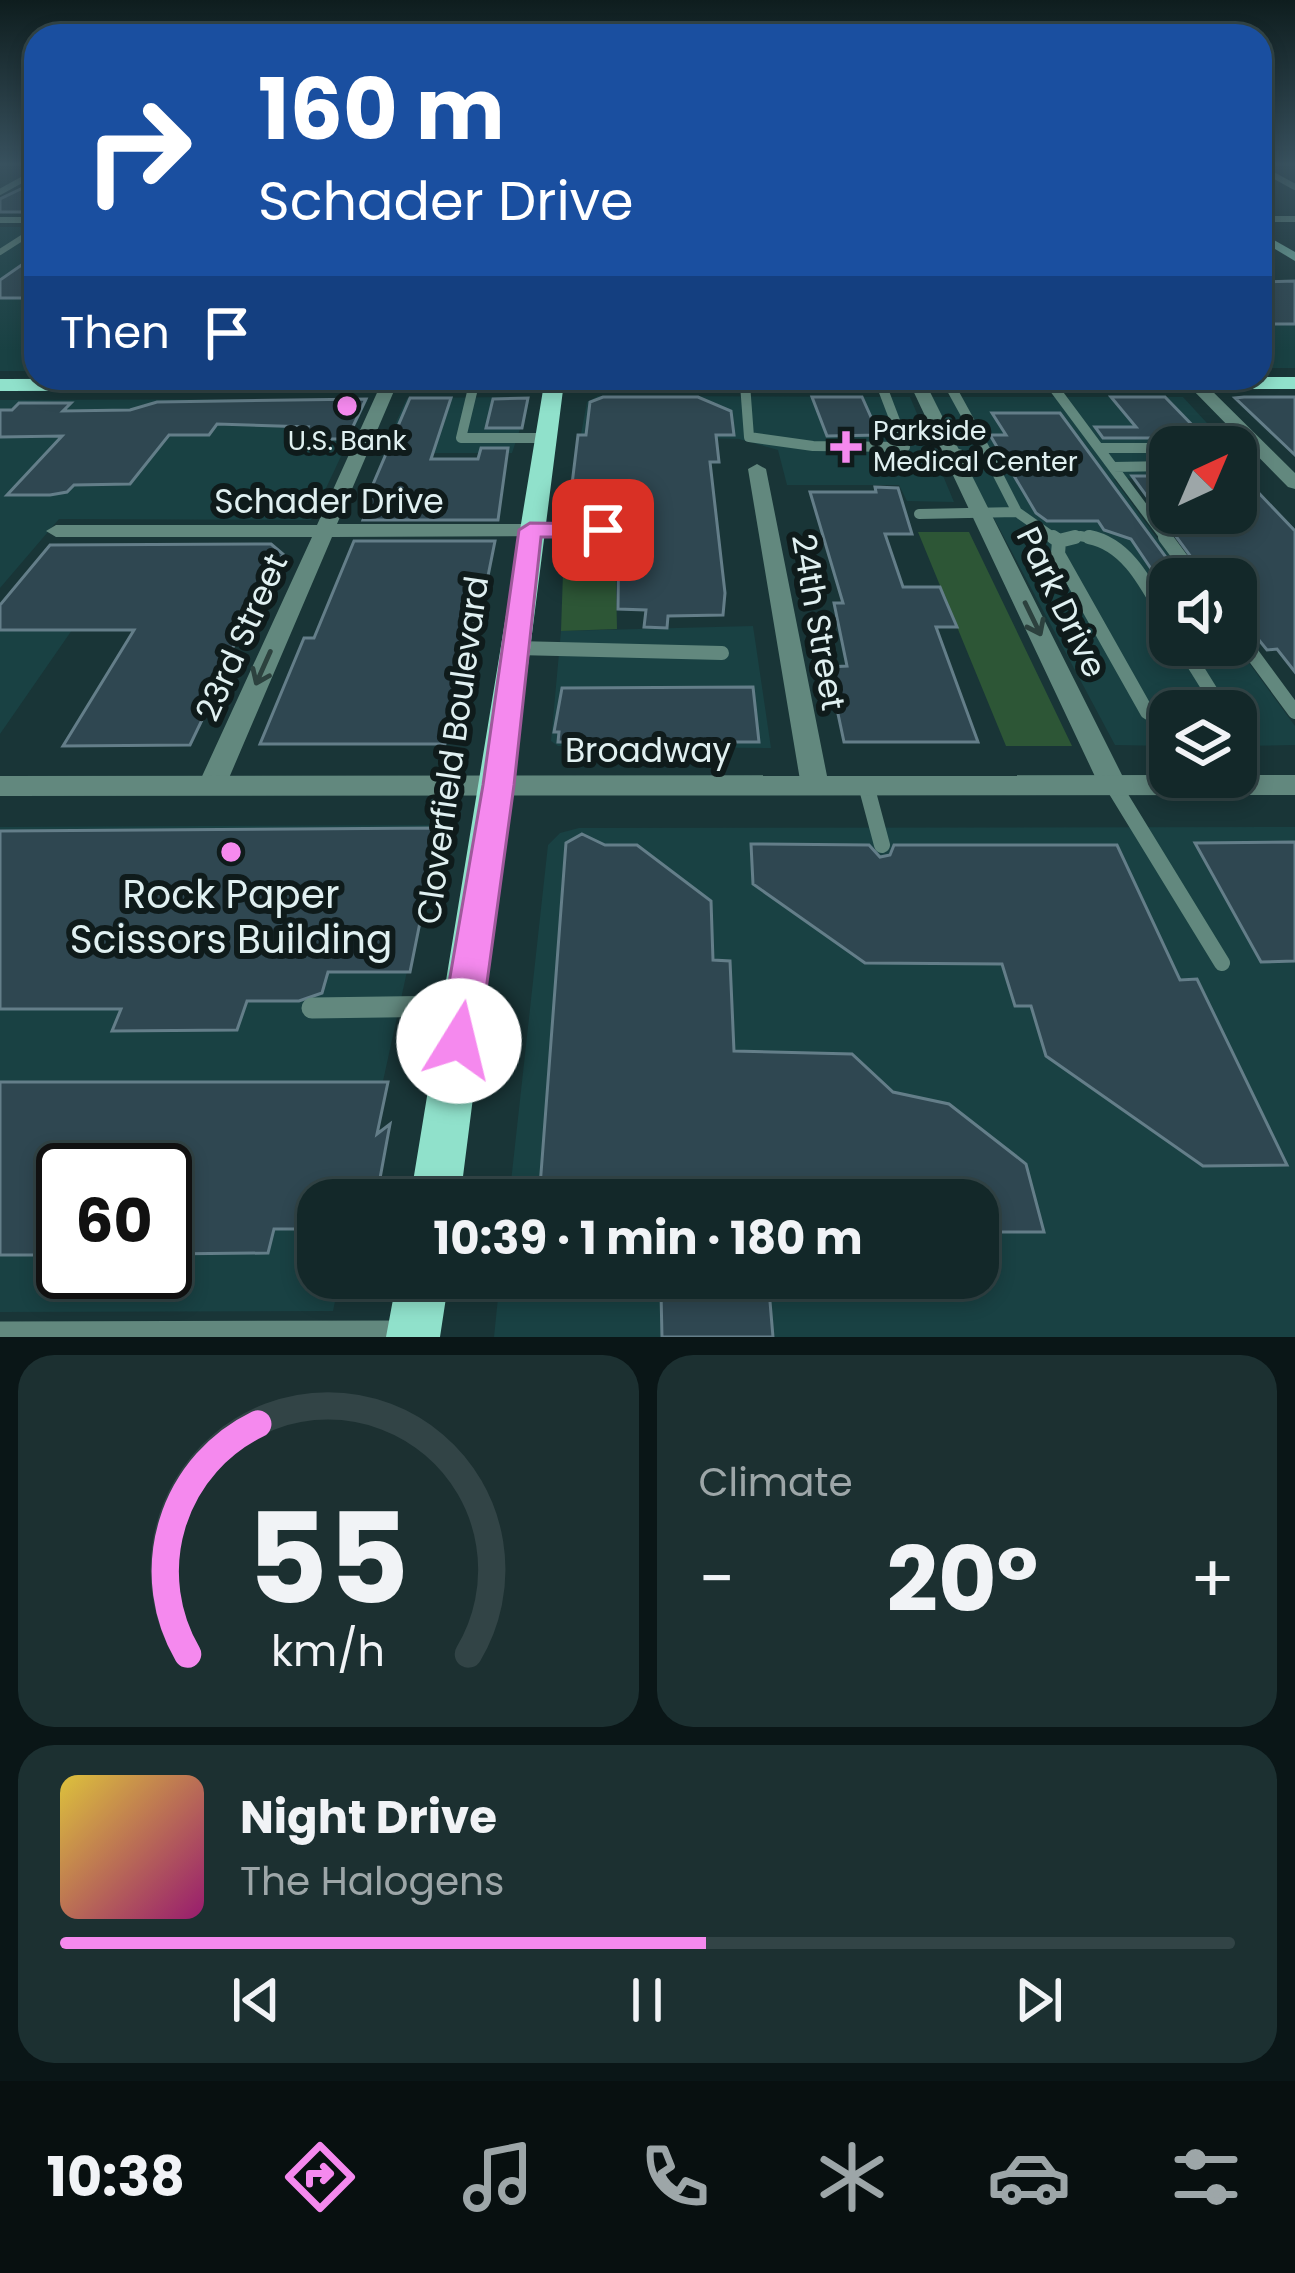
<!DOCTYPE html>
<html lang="en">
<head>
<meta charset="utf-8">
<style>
	body { margin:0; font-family:Poppins,sans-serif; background:#1c3031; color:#f1f3f6; height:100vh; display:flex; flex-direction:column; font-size:45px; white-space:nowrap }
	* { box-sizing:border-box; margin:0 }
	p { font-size:39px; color:#9da6a8 }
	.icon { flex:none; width:66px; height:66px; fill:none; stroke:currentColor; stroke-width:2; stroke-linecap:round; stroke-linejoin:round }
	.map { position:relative; height:1337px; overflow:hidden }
	.sheet { display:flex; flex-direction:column; gap:18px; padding:18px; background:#0a1617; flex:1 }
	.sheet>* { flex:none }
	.top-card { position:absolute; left:24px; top:24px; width:1248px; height:366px; border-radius:36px; box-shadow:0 6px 18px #0003,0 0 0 3px #324446; background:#1a4fa0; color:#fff; overflow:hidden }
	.needle { width:78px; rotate:44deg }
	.tools { position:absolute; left:1149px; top:426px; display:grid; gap:24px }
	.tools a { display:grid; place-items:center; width:108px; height:108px; border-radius:24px; background:#132829; box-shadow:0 6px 18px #0003,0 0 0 3px #324446; font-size:60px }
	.speed { position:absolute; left:36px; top:1143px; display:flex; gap:24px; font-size:60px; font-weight:700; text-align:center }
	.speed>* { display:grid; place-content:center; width:156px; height:156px; border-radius:50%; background:#132829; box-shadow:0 6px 18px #0003,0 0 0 3px #324446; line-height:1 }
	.speed .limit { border:6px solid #111; border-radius:18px; background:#fff; color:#111 }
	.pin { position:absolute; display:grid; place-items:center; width:102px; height:102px; color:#fff; margin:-51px; border-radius:24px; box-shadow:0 6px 18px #0006 }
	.me { position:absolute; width:132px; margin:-66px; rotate:9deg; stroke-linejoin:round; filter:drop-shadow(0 0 9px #0008) }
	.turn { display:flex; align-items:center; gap:42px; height:252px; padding:0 36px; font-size:54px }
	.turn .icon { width:156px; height:156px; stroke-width:2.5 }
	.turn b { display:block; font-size:84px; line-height:102px }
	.then { display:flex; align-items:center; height:114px; padding:0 36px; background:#0003; gap:24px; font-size:45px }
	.big { font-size:90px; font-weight:700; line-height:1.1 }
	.sheet .widget { flex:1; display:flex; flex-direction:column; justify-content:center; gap:18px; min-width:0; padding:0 42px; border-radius:36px; background:#1c3031 }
	.sheet .dial { align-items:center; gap:0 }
	.dial svg { height:312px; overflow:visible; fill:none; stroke:#324446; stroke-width:7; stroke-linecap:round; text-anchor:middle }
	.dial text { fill:#f1f3f6; stroke:none }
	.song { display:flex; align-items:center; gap:36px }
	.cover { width:144px; height:144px; border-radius:18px; background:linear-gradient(135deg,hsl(50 70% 55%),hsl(320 70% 35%)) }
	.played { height:12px; border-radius:6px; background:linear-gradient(90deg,#f589ee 55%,#324446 55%) }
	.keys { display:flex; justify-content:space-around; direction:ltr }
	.heat { display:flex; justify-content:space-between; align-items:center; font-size:66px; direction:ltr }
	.sheet .tiles { flex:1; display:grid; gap:18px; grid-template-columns:1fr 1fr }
	.widget:last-child { grid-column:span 2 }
	.trip { position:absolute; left:297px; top:1179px; width:702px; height:120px; border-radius:36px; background:#132829; box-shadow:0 6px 18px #0003,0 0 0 3px #324446; font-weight:700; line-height:120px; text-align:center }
	.tab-bar { display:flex; height:192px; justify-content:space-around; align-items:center; background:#081010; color:#9da6a8 }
	.tab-bar .icon { width:84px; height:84px }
	.tab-bar .active { color:#f589ee }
	.tab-bar b { font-size:54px; color:#f1f3f6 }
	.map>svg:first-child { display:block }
</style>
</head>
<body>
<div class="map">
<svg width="1295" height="1337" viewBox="0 0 1295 1337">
	<rect width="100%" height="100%" fill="#193537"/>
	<path fill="#194143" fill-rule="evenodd" d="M0,227H36V371H0Z
		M1260,298L1295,323V368H1260Z
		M598,396L910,397L954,502L907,501L899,485H787L778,450L739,439L581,434L587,402Z
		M519,397L529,402L512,453H382L407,398Z
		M929,397H1183L1229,447H1170V477L1114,479L1187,579H1170V645H1236L1295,726V745L1236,746V711H1170V746L1115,745Z
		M368,399L311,520L59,519L0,588V400Z
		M753,626L771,748L558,746L551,741L561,631Z
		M0,630H72L0,734Z
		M439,825L357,1200H318V1278H340L333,1311L0,1312V827ZM63,1170H165V1272H63Z
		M1295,827V1337H494L500,1278H978V1200H509L548,845L560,833L579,828Z"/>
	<path fill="#2d5636" d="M918,532H969L1072,746H1006Z
		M615,543L617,629L561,631L564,544Z"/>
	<path fill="#2f4751" stroke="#647e89" stroke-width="3" d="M25,187H36V212H0V199Z
		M36,255V298H0V280Z
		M1295,281V324H1260V282Z
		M603,397H698L731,411L734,435H716L719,462H710L725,593L723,615L668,616L667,628L644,627L646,610L618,609L619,518L568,517L578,435H586L590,402Z
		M812,397H862L879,435L827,436Z
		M1111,397H1165L1197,430H1174L1188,446L1170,438H1103L1095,427H1136Z
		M1244,397H1295V455L1235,398Z
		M410,398H451L431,459H478L481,448H508L498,520H363L372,497L368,496Z
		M528,398L522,428H486L493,399Z
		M366,399L347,439H302L308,427L217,424L209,435H169L130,484L74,485L67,492L50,495H7L62,436L0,437V410H12L19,403H71L63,411L130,410L157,402Z
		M992,413H1060L1182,579H1158L1131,539L1104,530L1098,521H1047L1036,513L990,435H1006Z
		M1236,469L1295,531V672L1277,649L1267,650L1236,612V579H1207L1132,476H1170V513H1236Z
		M875,487L898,488L912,534H885L903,587H940L945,599L957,627H936L978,742H844L828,667L847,666L834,603H843L810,492H876Z
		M354,541H495L479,621L470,624L445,744H260L304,638H314Z
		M271,544L283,554L223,666H228L190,745L63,746L134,630H0V605L50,545Z
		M753,687L759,742H558L559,732H554L562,688Z
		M439,828L410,972H328L322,993L299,1001H247L237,1030L112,1031L121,1009H0V831Z
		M582,834L605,845H637L711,901L713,960L730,961L734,1051L852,1054L893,1092L949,1104L1026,1164L1044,1232H978V1200H539L566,843Z
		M1295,842V961L1261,962L1195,843Z
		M751,844L869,845L880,857L890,855L894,845H1117L1180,980L1197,979L1287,1165L1203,1166L1046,1056L1031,1006H1015L1002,964L865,963L753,884Z
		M0,1082H388L377,1134L390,1124L376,1200H318V1229H274L268,1253L165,1254V1170H63V1230L59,1231L49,1255H0Z
		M676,1278H768L773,1337H662L661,1293L673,1286Z"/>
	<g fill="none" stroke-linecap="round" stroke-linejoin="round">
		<path stroke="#62887e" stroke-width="6" d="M1260,168L1295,187
			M0,192L36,172
			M0,252L36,229"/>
		<path stroke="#62887e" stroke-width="10" d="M474,384L461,438H545
			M745,384L749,437L813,446L905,447L881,384
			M949,384L993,464
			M1051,384L1167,540
			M1200,447L1252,440
			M1099,448H1170
			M952,452L993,465L1017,512L1057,540
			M1113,467L1170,466
			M919,514L1017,512
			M1063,540L1080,536L1102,540"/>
		<path stroke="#62887e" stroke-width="14" d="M1053,537L1059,541
			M1075,537L1059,541L1058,554L1147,712L1170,726
			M1089,537C1131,545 1150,592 1170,625
			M1165,537L1196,579
			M1236,632L1295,712
			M1182,645L1223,711
			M517,648L722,653"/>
		<path stroke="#62887e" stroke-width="16" d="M866,785L882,845
			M1113,785L1222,963"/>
		<path stroke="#62887e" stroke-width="21" d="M312,1008L457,1006
			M651,1278H661
			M0,1332L403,1331"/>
		<path fill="#62887e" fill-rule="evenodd" d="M1260,216H1295V222H1260Z
			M0,217H36V223H0Z
			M389,379L397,384L337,524H603L613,530L603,536L332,537L226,785L222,792H202L198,785L312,537H56L46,531L56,525H317L381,384Z
			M918,379L926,384L1127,785L1123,792H1103L1099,785L910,384Z
			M1189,380H1201L1295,473V489L1288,487L1189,386Z
			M757,464L766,469L829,786L825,793H805L801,786L748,469Z"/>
		<path fill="#62887e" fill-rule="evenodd" d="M1170,775H1295V795L0,796V776Z"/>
		<path fill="#7cbaa9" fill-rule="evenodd" d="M1260,232L1295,252V261L1260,240Z"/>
		<path fill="#90e1cb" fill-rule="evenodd" d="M1295,377V389L563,390L460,1200H410L543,390L0,391V379Z
			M397,1278H449L440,1337H386Z"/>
	</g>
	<defs><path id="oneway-shaft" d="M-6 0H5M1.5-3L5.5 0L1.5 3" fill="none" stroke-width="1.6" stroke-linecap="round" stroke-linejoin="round" transform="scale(3)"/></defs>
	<g stroke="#2c413e">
		<use href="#oneway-shaft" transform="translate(1033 619) rotate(64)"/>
		<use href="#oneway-shaft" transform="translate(263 668) rotate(114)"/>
	</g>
	<linearGradient id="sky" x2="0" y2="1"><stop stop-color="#0e1d1e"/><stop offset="0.47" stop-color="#38515e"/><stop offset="1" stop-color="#38515e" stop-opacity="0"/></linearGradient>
	<rect width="1295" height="350" fill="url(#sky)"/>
	<path fill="#f589ee" stroke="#9f599b" stroke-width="3" d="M530,523L603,524L615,530L603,537H541L514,785L479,1041L473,1053L459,1059L445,1053L439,1041L483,785L519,530Z"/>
	<g fill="#f589ee" stroke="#0f1b1b" stroke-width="4.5">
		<circle cx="347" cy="406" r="12"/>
		<path d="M840 429h12v12h12v12h-12v12h-12v-12h-12v-12h12z"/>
		<circle cx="231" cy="852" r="12"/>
	</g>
	<g text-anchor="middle" stroke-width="12" stroke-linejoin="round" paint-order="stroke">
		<g font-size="27" fill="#e0f0f1" stroke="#0f1b1b" text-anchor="start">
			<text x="873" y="440">Parkside<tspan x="873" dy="31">Medical Center</tspan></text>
			<text x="347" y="450" text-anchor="middle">U.S. Bank</text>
		</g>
		<g font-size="33" fill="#e0f0f1" stroke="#0f1b1b">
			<text x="329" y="513">Schader Drive</text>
			<text transform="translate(1062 602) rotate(64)" y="12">Park Drive</text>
			<text transform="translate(819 622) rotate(80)" y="12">24th Street</text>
			<text transform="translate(241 637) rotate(-66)" y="12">23rd Street</text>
			<text transform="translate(452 750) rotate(-82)" y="12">Cloverfield Boulevard</text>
			<text x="648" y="762">Broadway</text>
		</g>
		<g font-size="39" fill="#e0f0f1" stroke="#0f1b1b">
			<text x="231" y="908">Rock Paper<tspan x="231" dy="45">Scissors Building</tspan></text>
		</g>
	</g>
</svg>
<div class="tools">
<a><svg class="needle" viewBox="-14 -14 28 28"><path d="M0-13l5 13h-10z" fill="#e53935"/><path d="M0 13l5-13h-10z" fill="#9da6a8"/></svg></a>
<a><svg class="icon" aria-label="sound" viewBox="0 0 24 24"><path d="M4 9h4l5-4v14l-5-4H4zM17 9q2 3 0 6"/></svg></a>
<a><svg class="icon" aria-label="layers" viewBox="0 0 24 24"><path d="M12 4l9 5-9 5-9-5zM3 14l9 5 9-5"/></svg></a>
</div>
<div class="speed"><div class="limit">60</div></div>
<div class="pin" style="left:603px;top:530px;background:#d93025"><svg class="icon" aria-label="arrive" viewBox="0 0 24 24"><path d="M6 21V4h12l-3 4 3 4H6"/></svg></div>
<svg class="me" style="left:459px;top:1041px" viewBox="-20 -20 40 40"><circle r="19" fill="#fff"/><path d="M0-13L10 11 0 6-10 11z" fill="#f589ee"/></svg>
<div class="trip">10:39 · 1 min · 180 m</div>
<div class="top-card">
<div class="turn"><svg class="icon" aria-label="right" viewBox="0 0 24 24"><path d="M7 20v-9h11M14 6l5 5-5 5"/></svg><div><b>160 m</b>Schader Drive</div></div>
<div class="then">Then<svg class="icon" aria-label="arrive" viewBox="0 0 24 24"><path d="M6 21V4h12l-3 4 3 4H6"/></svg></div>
</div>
</div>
<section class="sheet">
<div class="tiles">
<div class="widget dial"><svg viewBox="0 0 100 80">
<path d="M14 69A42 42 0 1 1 86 69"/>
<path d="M14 69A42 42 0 0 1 32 10" stroke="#f589ee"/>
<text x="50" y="56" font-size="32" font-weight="700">55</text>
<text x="50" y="72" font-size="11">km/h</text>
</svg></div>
<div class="widget"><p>Climate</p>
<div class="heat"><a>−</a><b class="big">20°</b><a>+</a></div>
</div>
<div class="widget">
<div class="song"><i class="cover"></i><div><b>Night Drive</b><p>The Halogens</p></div></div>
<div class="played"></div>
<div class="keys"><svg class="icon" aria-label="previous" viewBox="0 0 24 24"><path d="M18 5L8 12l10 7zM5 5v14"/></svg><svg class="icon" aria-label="pause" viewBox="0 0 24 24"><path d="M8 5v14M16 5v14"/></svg><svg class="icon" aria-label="next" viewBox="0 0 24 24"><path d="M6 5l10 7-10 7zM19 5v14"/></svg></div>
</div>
</div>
</section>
<nav class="tab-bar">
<b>10:38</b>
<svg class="icon active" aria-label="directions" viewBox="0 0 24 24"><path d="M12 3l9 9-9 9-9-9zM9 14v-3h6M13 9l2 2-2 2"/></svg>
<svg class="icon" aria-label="music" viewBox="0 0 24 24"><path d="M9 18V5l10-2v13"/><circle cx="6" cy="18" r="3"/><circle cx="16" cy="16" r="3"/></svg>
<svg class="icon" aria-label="phone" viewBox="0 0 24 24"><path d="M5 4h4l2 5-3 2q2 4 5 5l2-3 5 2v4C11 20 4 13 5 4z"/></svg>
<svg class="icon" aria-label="climate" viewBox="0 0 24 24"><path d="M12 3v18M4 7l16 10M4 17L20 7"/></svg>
<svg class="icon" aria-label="car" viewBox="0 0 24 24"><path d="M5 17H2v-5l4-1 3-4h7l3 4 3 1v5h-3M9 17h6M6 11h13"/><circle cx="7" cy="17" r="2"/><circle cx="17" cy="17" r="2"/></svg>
<svg class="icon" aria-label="filters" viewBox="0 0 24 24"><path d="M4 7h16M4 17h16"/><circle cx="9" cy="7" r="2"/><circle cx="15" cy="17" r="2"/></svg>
</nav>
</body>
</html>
